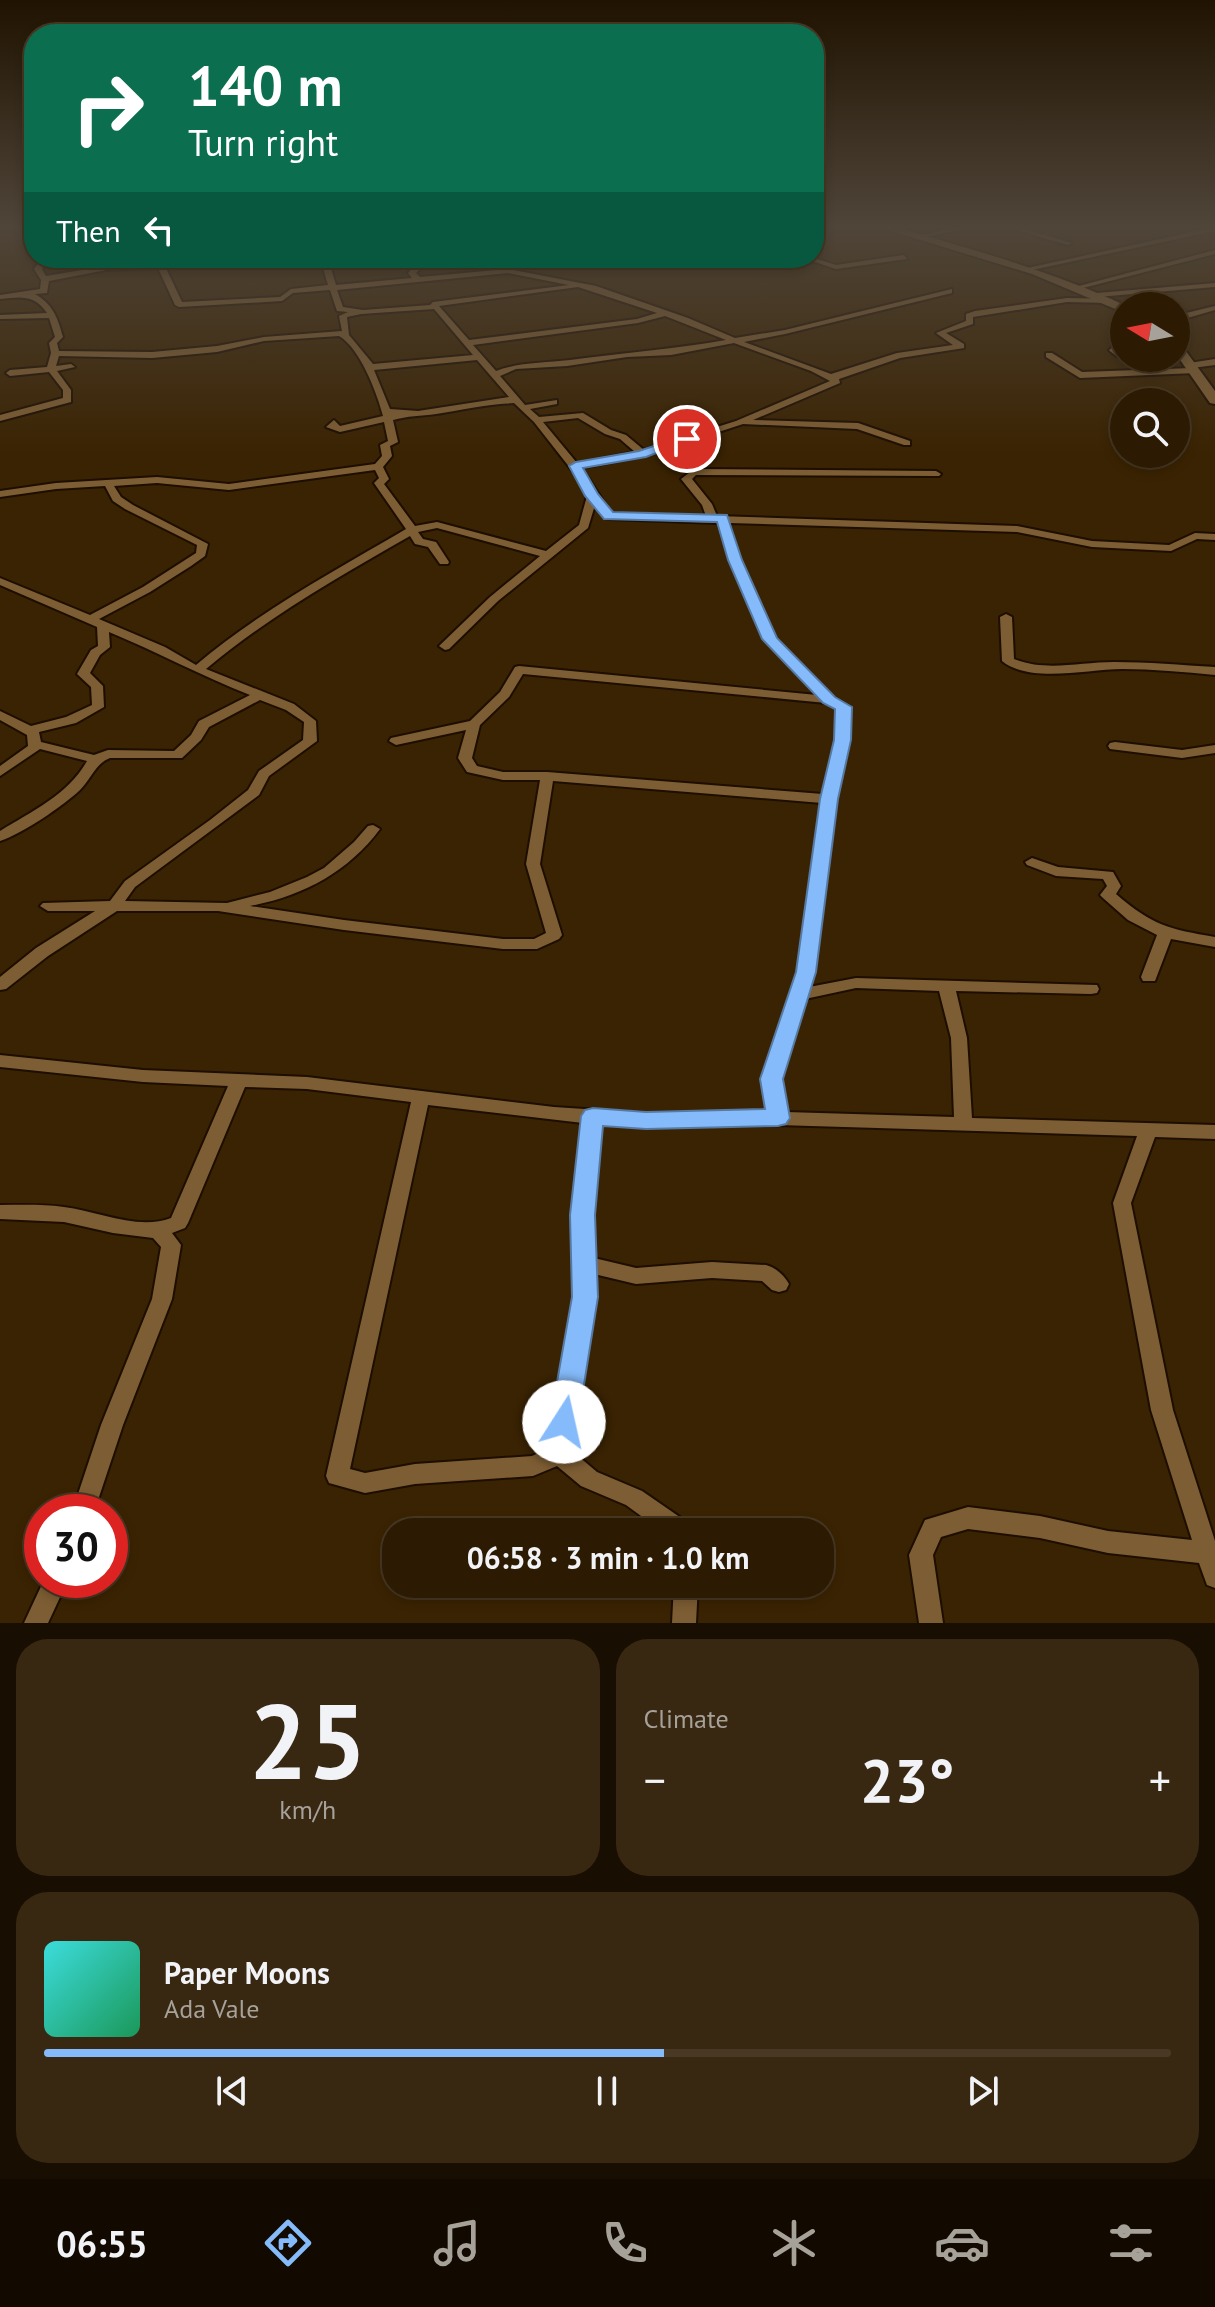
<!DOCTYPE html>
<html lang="en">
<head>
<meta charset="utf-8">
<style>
	body { margin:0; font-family:"PT Sans",sans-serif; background:#382711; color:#f1f3f6; height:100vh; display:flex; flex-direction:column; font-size:30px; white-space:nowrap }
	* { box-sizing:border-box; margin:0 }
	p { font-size:26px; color:#a6a199 }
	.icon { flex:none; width:44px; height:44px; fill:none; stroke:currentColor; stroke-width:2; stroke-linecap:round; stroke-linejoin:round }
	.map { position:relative; height:1623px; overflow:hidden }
	.side { display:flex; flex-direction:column; gap:16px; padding:16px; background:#180e01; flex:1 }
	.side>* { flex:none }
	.top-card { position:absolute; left:24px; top:24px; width:800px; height:244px; border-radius:32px; box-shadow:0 4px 12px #0003,0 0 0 2px #483824; background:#0b6e4f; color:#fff; overflow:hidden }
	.needle { width:52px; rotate:280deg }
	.buttons { position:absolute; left:1110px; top:292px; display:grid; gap:16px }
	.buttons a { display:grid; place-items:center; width:80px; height:80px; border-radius:50%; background:#2c1a02; box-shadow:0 4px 12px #0003,0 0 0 2px #483824; font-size:40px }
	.speed { position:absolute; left:24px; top:1494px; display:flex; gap:16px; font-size:40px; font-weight:700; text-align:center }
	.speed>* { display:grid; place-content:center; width:104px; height:104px; border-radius:50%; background:#2c1a02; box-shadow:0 4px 12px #0003,0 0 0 2px #483824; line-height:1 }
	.speed .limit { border:12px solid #d22; background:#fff; color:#111 }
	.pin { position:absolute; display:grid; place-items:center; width:68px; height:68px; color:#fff; margin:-34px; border:4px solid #fff; border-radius:50%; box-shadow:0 2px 8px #0007 }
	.me { position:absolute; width:88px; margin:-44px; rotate:10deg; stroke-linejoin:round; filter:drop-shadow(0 0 6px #0008) }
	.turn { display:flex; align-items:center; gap:28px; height:168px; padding:0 32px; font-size:36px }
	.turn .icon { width:104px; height:104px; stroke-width:2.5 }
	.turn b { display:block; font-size:56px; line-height:68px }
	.then { display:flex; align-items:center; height:76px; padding:0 32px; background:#0003; gap:16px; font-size:30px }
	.big { font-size:60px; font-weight:800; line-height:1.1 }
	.side .widget { flex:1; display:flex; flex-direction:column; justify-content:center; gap:12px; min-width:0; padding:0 28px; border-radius:32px; background:#382711 }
	.side .dial { align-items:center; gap:0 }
	.dial b { font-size:104px; line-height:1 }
	.song { display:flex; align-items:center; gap:24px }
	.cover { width:96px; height:96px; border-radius:12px; background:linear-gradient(135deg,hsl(180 70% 55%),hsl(150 70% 35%)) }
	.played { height:8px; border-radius:4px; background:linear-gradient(90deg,#85bbfb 55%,#483824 55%) }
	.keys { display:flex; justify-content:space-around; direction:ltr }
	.heat { display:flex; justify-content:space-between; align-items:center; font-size:44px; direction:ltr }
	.side .tiles { flex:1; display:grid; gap:16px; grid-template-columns:1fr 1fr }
	.widget:last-child { grid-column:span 2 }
	.trip { position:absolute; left:382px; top:1518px; width:452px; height:80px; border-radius:32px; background:#2c1a02; box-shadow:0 4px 12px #0003,0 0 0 2px #483824; font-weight:800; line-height:80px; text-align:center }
	.dock { display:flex; height:128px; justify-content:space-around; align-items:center; background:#120a01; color:#a6a199 }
	.dock .icon { width:56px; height:56px }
	.dock .on { color:#85bbfb }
	.dock b { font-size:36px; color:#f1f3f6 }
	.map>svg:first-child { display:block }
</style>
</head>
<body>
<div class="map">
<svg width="1215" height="1623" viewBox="0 0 1215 1623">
	<rect width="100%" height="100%" fill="#3a2302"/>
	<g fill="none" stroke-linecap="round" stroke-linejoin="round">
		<defs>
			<path id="street" d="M957,227H972L917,239L914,237Z
				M1005,227H1017L1072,243L1068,245Z
				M1215,227V231L1027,271L1023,269Z
				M1215,250V254L1079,289L1075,287Z
				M904,255L907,259L836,269L803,258H814L836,265Z
				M42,258H50L42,269L46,276L106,266L164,264L182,302L280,297L291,289L328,285L320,258H328L336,285L412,278L408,273L419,260L437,258L425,264L416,273L420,277L508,269L596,286L688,318L735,338L785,330L952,289V293L785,334L744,342L831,374L897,353L953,345L936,333L966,321V314L975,311L1067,298L1112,299L1113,301L1109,303L1067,302L973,317V324L946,333L964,344V348L900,358L839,379L840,383L753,420L858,423L910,441V445H904L857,429L743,424L645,456L581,468C593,483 600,499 612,513L706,516L702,505L681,479L694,469L936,471L941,474L939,476L696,475L692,479L712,504L717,516L1017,526L1092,541L1169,545L1195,533L1215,534V540L1197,539L1171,551L1092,547L1017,532L729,523L740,560L775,638L833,697L850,707V740L836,799L814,972L809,987L856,978L1097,985L1099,989L1097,993L1091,994L956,991L967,1038L972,1118L1215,1125V1139L1155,1137L1131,1203L1173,1410L1215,1541V1588L1207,1585L1199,1563L1108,1553L1040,1538L968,1529L941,1537L933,1555L943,1623H919L909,1555L925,1520L968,1507L1040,1516L1108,1531L1192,1540L1151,1410L1113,1203L1137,1136L778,1125L646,1127L601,1124L592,1215L594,1258L636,1268L712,1262L766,1265C776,1268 784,1275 789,1284L786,1290L779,1292L772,1290L762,1281L712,1278L636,1284L594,1274L595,1297L571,1450L597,1472L642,1491L684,1520L688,1532H663L626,1505L581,1486L557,1466L533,1476L415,1484L365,1493L329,1483L326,1476L411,1102L307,1089L245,1087L188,1223L185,1228L172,1233L181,1245L172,1299L123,1425L94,1512H72L101,1425L152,1299L161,1247L153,1238L113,1233L64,1222L0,1219V1205C21,1205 43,1204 64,1207C98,1211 138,1231 171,1218L228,1086L143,1082L0,1067V1055L143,1070L307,1077L554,1107L646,1113L768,1112L762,1079L798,972L822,803L553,781L540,864L562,935L559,939L537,949H503L344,930L218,911H117L48,956L6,989L0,990V977L36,948L95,911H48L40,906L43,903L110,901L125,881L210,820L248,790L259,771L303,740L304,722L286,710L260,700L209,727L201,740L182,758H110C96,763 91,779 80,790C63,806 22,834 0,841V831C32,811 68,795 87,761L40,749L0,776V766L28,746L27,735L0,720V711L31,726L66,717L92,705L91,687L77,674L91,650L98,646L97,627L0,585V578L90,615L143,587L196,553L197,545L125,509L113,501L105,486L56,489L0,497V491L56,483L157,477L229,484L375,464L382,456L380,445L388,441L384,422L340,432L326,427L334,420L340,426L383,416C377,393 360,348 339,336L264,341L217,352L152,358L59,356L56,366L71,364L75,367L57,371L71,390V402L0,421V415L63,398V390L49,372L10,376L6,373L10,370L47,367L51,353L49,343L55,337L49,318L0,319V315L47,313C34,294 20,297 0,299V295L40,289L41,280L34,269ZM158,268L175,305L179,307L282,301L293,293L330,290L337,311L348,312L339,316L342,331L264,337L217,346L152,352L59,351L57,343L63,337C58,319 53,304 35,294L47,293L49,281L106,270ZM508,273L569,285L433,302L430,305L363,310L343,307L337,290ZM578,287L657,313L637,319L469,340L439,306ZM434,309L473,355L373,364L349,335L347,317L361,314ZM665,316L726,340C674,349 622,353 570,360C544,363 520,362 496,371L473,345L638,323ZM734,343L811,371L830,381L736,421L644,450L626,435L611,430L583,413L539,417L530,409L557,404V400L525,405L500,376L516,369L567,366L627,357L671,355ZM477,360L509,397L418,411L390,409L374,370ZM514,403L534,422L581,482L587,496L579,525L546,551L437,522L415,526L384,484L389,479L383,467L392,456L390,446L398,442L393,420C407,416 421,416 436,414C462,410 487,404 514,403ZM578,418L605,434L620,439L635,452L577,463L543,422ZM375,470L379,478L374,483L406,529C334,571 260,611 196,665L165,647L99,619L150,592L191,566L205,556L208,544L133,505L121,497L114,486L157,483L229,490ZM595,505L605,518L609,519L718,523L730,560L764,639L817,695L519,666L515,667L500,692L470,721L391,738L389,741L396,745L466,730L458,758L467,772L503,780H540L526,864L546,933L534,939H503L344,920L250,906C303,896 348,872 380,829L373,825L368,826L354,842L324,868L307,877L270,892L227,903L125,901L135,887L259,795L269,776L317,741L316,721L294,704L206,669C268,617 340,576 410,536L415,544L428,547L440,564H448L449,562L436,542L423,539L418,532L437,528L540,556L490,597L439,646L445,650L449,649L498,601L588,528ZM109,632C157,652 202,676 250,695L199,721L191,735L174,751L108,750L94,755L41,742L39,732L76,723L104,707L103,686L90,673L100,655L110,647ZM523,674L826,703L838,709L836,740L823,794L547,772H503L477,766L472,758L480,725L509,697ZM856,988L939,991L951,1038L954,1117L786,1112L780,1079L805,999ZM428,1105L583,1123L574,1215L575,1297L549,1448L532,1456L415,1464L365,1473L350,1469Z
				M1215,283V287L1097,297L1093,295L1097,293Z
				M1215,306V310L1184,319L1182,324L1190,335L1176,342V337L1181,334L1176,327L1178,315Z
				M1113,347L1124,353V358H1126C1120,359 1113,354 1109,350Z
				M1046,353H1052L1082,372L1192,368L1188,365L1189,363L1215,359V365L1192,368L1199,370L1195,373L1080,378L1046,357Z
				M1006,614L1012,617L1014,659C1046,672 1080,662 1114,662C1148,662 1181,665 1215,667V675C1184,672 1153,669 1122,669C1088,669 1030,684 1002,661L1000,617Z
				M1115,742L1182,750L1215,745V753L1182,758L1110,749L1108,746L1110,743Z
				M1032,858L1058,867L1113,872L1121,886L1116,894C1153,926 1169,929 1215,937V947L1171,939L1155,981H1143L1141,977L1157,935L1128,920L1103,898L1100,895L1107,886L1103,879L1056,876L1027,865L1025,862Z
				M44,1580H68L48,1623H24Z
				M674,1584H698L696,1623H672Z"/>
			<path id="secondary" d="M878,227H895C974,250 1052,271 1127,306H1124V312L1120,311L1032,274Z
				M1176,342L1180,343L1215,391V404L1210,403L1176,354Z"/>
		</defs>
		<use href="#street" stroke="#1d0e00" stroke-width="4"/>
		<use href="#secondary" stroke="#1d0e00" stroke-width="4"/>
		<use href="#street" fill="#7d5d33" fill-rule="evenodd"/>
		<use href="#secondary" fill="#7d5d33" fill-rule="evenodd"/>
	</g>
	<linearGradient id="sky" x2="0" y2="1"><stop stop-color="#201301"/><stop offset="0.5" stop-color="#4f4539"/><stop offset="1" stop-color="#4f4539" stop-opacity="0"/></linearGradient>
	<rect width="1215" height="454" fill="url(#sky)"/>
	<path fill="#85bbfb" stroke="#567aa3" stroke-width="2" d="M683,436L694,439L646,457L583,468L598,494L613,512L727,515L742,560L777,638L835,697L852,707L851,740L838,799L816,972L783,1079L790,1118L786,1124L778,1126L646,1129L603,1126L595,1215L598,1297L578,1422L574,1431L564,1435L554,1431L550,1422L572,1297L570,1215L581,1116L585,1110L593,1108L646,1112L765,1109L760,1079L796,972L820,799L834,740L835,709L823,703L762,639L728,560L717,522L604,519L585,496L569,466L576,462L639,451Z"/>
</svg>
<div class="buttons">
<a><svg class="needle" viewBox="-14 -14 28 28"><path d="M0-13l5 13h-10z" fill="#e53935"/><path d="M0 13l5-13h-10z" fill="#a6a199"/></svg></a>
<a><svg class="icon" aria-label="search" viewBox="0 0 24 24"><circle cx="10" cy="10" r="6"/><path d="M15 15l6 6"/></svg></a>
</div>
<div class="speed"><div class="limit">30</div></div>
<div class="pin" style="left:687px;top:439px;background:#d93025"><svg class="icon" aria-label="arrive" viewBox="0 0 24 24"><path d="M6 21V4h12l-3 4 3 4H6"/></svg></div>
<svg class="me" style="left:564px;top:1422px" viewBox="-20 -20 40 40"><circle r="19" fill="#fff"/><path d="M0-13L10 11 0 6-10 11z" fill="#85bbfb"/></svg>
<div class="trip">06:58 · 3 min · 1.0 km</div>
<div class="top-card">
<div class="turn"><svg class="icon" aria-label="right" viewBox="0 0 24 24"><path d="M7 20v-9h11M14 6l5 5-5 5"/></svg><div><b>140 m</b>Turn right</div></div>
<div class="then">Then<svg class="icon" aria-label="left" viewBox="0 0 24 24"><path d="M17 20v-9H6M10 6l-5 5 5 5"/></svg></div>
</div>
</div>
<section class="side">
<div class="tiles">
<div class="widget dial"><b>25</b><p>km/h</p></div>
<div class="widget"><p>Climate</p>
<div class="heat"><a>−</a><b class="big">23°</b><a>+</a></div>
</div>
<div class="widget">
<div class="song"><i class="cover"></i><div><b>Paper Moons</b><p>Ada Vale</p></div></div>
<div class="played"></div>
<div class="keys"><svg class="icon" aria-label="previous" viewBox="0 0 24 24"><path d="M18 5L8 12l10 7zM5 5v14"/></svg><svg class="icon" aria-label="pause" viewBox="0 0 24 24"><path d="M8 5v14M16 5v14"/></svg><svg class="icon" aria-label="next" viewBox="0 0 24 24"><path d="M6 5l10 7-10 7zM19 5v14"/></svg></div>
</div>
</div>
</section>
<nav class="dock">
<b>06:55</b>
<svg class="icon on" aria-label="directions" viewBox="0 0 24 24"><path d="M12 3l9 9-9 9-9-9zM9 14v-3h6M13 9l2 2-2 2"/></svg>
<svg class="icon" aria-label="music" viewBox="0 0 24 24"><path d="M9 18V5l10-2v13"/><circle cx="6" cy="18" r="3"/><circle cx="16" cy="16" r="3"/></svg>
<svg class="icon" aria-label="phone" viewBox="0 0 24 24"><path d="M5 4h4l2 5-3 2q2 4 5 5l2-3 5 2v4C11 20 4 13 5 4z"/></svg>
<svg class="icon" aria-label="climate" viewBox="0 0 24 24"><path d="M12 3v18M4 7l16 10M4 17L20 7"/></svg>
<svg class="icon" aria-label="car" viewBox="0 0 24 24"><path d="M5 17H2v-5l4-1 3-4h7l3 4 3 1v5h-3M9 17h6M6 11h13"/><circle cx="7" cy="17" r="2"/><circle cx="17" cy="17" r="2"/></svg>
<svg class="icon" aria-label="filters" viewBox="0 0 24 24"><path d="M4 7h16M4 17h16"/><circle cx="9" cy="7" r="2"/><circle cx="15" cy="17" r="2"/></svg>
</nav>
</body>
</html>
